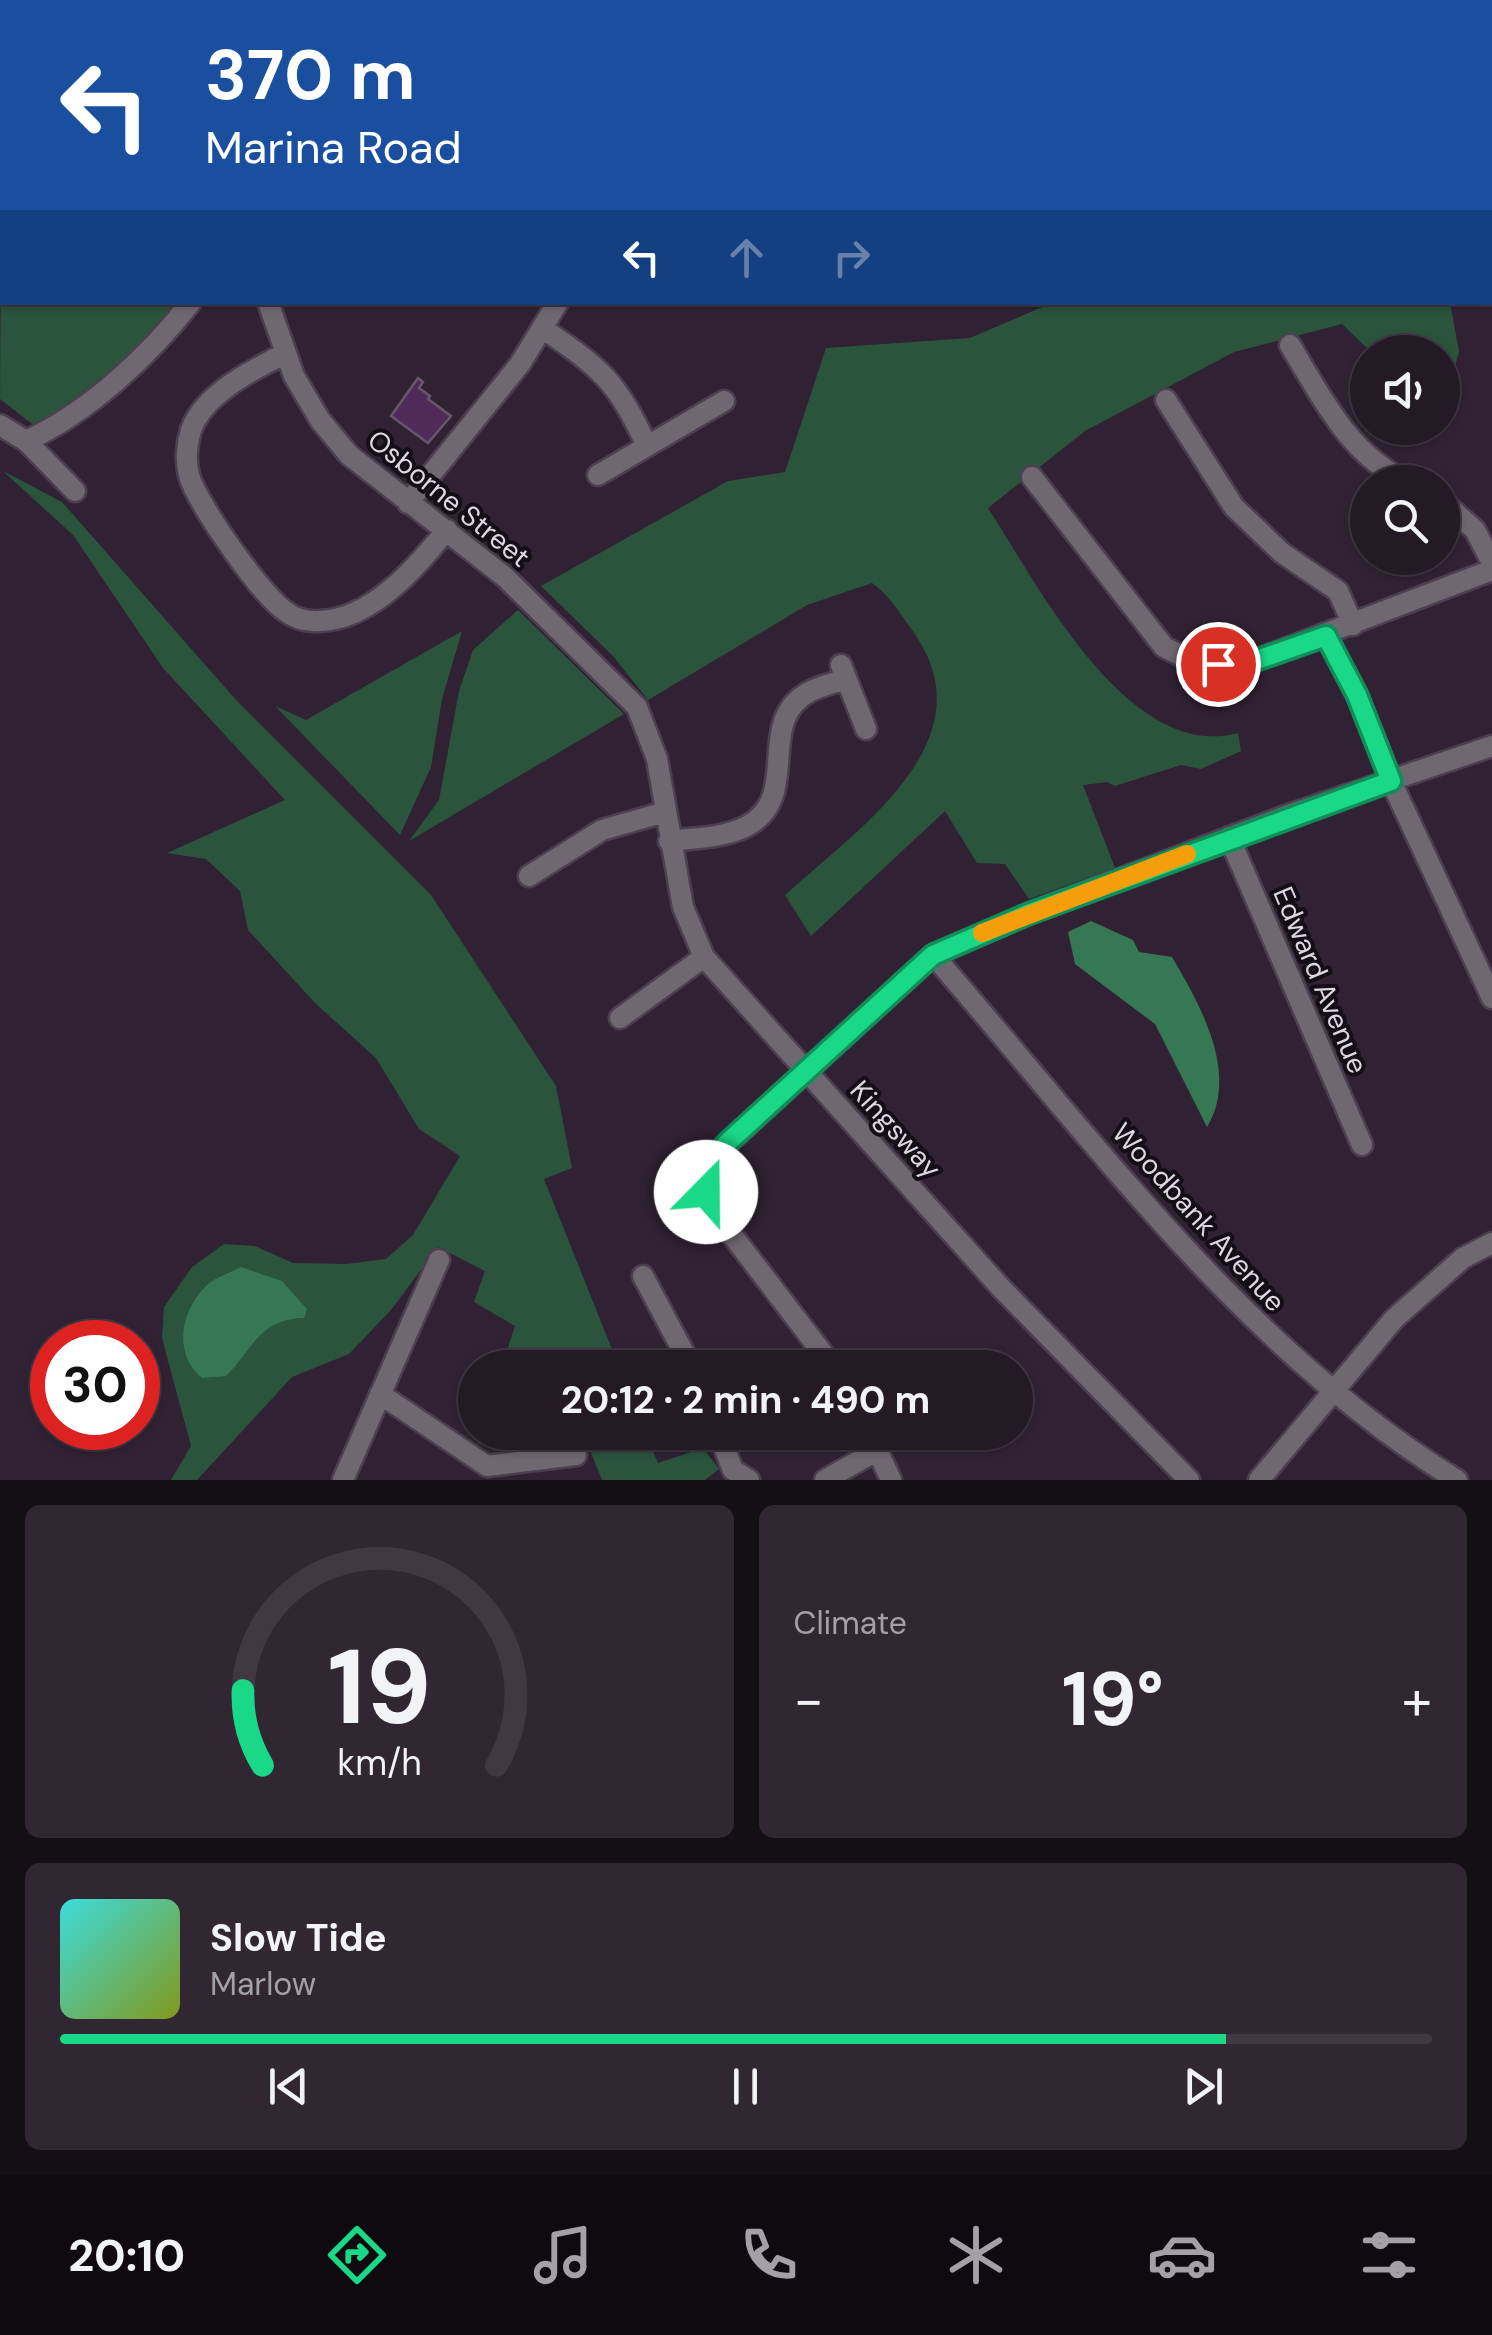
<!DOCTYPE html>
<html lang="en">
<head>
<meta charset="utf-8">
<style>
	body { margin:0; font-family:"DM Sans",sans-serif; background:#302732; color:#f1f3f6; height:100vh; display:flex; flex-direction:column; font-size:38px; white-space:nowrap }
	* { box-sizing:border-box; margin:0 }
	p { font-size:32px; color:#a3a1a7 }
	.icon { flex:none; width:55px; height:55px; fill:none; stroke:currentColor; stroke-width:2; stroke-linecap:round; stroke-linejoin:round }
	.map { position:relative; height:1480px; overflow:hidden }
	.side { display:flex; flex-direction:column; gap:25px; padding:25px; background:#140e15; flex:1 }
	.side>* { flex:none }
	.banner { position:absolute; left:0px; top:0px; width:1492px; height:305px; box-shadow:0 2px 8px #0004,0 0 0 2px #413843; background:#1a4fa0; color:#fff; overflow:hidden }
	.controls { position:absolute; left:1350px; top:335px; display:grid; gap:20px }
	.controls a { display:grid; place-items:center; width:110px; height:110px; border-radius:50%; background:#241a26; box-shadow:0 2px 8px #0004,0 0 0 2px #413843; font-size:50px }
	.speed { position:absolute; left:30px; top:1320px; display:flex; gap:20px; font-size:50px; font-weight:700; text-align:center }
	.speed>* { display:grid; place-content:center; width:130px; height:130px; border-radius:50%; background:#241a26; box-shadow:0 2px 8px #0004,0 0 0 2px #413843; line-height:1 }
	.speed .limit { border:15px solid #d22; background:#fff; color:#111 }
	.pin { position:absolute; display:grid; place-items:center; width:85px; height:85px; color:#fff; margin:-42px; border:5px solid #fff; border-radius:50%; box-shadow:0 2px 10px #0007 }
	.me { position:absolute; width:110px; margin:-55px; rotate:22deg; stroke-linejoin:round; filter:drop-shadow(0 0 8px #0008) }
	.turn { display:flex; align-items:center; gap:35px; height:210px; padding:0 40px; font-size:45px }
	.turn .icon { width:130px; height:130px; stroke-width:2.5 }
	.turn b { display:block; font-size:70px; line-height:85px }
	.lanes { display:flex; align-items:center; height:95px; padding:0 40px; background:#0003; justify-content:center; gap:50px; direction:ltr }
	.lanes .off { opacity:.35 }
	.big { font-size:75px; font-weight:700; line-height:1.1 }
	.side .card { flex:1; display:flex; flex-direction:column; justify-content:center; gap:15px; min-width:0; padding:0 35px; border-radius:15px; background:#302732 }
	.side .dial { align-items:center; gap:0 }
	.dial svg { height:260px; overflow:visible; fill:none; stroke:#413843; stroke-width:7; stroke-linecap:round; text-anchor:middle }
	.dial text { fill:#f1f3f6; stroke:none }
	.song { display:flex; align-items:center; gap:30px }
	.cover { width:120px; height:120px; border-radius:15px; background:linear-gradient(135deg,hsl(180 70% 55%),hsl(70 70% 35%)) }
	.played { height:10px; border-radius:5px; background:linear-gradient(90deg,#19d988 85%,#413843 85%) }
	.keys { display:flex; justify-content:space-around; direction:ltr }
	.heat { display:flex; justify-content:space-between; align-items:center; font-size:55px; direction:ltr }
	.side .tiles { flex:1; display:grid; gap:25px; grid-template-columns:1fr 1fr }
	.card:last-child { grid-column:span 2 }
	.trip { position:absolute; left:458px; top:1350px; width:575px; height:100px; border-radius:50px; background:#241a26; box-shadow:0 2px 8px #0004,0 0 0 2px #413843; font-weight:700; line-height:100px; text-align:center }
	.dock { display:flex; height:160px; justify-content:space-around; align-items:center; background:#0e0a0f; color:#a3a1a7 }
	.dock .icon { width:70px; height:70px }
	.dock .selected { color:#19d988 }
	.dock b { font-size:45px; color:#f1f3f6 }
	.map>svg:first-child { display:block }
</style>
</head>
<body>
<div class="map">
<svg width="1492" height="1480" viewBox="0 0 1492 1480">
	<rect width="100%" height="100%" fill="#302233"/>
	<path fill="#2b543d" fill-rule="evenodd" d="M2,99V302L184,303L105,378L40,430L0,399Z
		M1052,303H1450L1459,351L1451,382L1443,388L1442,352H1371L1342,324L1234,352L1085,431L988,508C1037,583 1128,763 1238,733L1241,751L1201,769L1181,765L1115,786L1107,782L1083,785L1115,868L1029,899L1005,864L977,863L945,811L811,936L785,895C859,828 992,739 912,630C900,613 889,595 872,583L807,605L648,700L613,656L541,586L728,481L785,472L826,348L970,338Z
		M3,471L62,502L237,701L431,895L556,1086L572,1168L544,1179L619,1367L512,1368L503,1363L515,1326L474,1302L485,1271L438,1247L391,1310L349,1354L292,1377L197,1480H171L191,1446L162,1338L164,1307L192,1267L224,1244L255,1246L293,1263L346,1264L386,1259L413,1235L460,1156L419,1129L376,1058L315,1003L248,930L240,891L206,859L167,853L285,800L163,668L73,535ZM282,1281L303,1318L285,1319L262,1330Z
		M518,610L624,714L409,841L439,800L459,691L473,650Z
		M462,631L442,699L431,767L400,835L275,706L306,720Z
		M583,1433H645L658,1463L703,1448L719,1469L705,1480H602Z"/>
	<path fill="#367754" d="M1091,921L1133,940L1139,952L1172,957C1199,1003 1240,1073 1207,1127L1155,1024L1075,964L1068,932Z
		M241,1267L282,1281L307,1309L304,1318C258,1320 254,1348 226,1376L202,1378C173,1354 180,1312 206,1286C214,1278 230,1273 241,1267Z"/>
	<path fill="#4e2b58" stroke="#67576b" stroke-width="2.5" d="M418,378L423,382L419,388L430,396L428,399L451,416L428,443L391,416Z"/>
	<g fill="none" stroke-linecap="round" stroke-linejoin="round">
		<defs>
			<path id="minor" d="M262,0V2
				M737,0L742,2
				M300,2H306
				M350,2L353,0
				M404,2L405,0
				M605,2L607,0
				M846,2L848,0
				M268,302L294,376L320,420L349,455L505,577L637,707L657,759L683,907L704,957L1002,1289L1189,1480
				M542,328C602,369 616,380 647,446
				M1290,345C1322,398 1350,456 1408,482
				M284,354C252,370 204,394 191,430C187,443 185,461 189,475C196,502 261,595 285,611C295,619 307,622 320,621C373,619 416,567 447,530
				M1166,400L1234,507L1282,553L1338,591L1353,625
				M0,425L26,441L75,491
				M26,441C89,412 149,356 191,302
				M598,475L724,401
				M1032,477L1164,647L1196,663L1240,666L1492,570
				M1442,501L1475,530L1492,563
				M408,503L520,364L558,302
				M1326,636L1357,695L1391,781L1492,998
				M841,665L866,729
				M1229,837L1362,1145
				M669,841C694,838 725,838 747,826C803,796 754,722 809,692C820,686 834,683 846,679
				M529,876L602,830L665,812
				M933,955C1093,1139 1247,1352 1457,1480
				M620,1018L704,957
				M643,1276L692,1368
				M834,1368L713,1210C701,1180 706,1168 727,1144L933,955L1028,914L1291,814L1492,746
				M380,1394L487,1466L576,1455
				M718,1432L733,1470L749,1480
				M869,1432L891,1480
				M343,1480L439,1260
				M825,1480L876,1451
				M1259,1480L1394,1319L1463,1258L1492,1243"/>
			<path id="major" d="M1231,0L1235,2
				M1490,155L1492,156
				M1490,194L1492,195
				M1490,227L1492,230"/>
		</defs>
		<use href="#minor" stroke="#4c3f4f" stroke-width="25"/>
		<use href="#major" stroke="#4c3f4f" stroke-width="30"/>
		<use href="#minor" stroke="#706871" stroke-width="20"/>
		<use href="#major" stroke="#b8a9bb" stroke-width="25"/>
	</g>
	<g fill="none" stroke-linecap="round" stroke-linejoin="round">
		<defs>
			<path id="route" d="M706,1192L708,1166L726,1144L933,955L1028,914L1391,781L1357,695L1326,636L1240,666L1218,664"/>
		</defs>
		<use href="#route" stroke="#108d58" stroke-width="25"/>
		<use href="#route" stroke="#19d988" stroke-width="18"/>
		<path stroke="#f59e0b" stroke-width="18" d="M982,933L1187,854"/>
	</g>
	<g text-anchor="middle" stroke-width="8" stroke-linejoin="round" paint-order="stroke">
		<g font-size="28" fill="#dfd6e2" stroke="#140e16">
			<text transform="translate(449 498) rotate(39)" y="10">Osborne Street</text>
			<text transform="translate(1321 980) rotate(67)" y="10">Edward Avenue</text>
			<text transform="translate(896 1129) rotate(48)" y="10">Kingsway</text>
			<text transform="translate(1199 1217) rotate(48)" y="10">Woodbank Avenue</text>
		</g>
	</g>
</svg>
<div class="controls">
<a><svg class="icon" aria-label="sound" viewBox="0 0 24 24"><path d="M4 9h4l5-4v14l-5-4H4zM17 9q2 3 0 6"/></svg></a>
<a><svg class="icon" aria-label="search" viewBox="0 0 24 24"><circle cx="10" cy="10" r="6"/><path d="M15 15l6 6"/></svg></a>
</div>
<div class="speed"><div class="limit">30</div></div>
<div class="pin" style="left:1218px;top:664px;background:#d93025"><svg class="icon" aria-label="arrive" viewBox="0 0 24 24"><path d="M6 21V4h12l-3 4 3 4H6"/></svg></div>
<svg class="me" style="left:706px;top:1192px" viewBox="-20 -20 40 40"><circle r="19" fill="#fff"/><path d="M0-13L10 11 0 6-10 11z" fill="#19d988"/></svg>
<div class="trip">20:12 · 2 min · 490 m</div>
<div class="banner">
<div class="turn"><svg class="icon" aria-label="left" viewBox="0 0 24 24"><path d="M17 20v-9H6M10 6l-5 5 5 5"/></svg><div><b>370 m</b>Marina Road</div></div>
<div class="lanes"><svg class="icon" aria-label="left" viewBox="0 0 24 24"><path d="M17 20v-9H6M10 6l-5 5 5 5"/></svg><svg class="icon off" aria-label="ahead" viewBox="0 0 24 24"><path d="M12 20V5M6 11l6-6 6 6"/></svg><svg class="icon off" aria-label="right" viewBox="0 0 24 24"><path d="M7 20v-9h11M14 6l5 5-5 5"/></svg></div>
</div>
</div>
<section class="side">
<div class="tiles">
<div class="card dial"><svg viewBox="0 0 100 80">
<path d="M14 69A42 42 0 1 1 86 69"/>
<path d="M14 69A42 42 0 0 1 8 46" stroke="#19d988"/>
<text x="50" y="56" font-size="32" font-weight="700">19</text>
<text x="50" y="72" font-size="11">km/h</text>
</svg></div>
<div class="card"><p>Climate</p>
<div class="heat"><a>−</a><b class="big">19°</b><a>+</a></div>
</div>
<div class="card">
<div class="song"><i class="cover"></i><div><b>Slow Tide</b><p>Marlow</p></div></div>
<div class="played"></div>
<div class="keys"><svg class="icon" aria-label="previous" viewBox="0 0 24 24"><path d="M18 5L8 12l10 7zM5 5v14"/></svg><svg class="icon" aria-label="pause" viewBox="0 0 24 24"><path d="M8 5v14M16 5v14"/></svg><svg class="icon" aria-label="next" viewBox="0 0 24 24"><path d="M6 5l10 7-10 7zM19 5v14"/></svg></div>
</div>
</div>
</section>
<nav class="dock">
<b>20:10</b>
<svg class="icon selected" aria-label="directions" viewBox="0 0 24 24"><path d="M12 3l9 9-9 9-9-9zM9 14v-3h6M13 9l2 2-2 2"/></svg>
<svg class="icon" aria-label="music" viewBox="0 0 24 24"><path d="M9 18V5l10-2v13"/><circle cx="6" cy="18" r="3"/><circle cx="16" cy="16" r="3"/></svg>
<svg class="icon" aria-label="phone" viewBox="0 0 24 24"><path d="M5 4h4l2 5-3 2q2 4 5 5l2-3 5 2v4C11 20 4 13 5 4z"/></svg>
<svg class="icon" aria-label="climate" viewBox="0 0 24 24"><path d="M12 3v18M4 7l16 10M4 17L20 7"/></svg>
<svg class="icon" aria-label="car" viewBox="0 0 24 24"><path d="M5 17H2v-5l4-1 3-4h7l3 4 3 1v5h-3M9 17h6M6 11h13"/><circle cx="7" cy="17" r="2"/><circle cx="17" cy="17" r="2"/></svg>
<svg class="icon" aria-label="filters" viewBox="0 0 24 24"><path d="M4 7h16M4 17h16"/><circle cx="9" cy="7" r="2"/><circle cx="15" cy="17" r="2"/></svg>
</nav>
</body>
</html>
